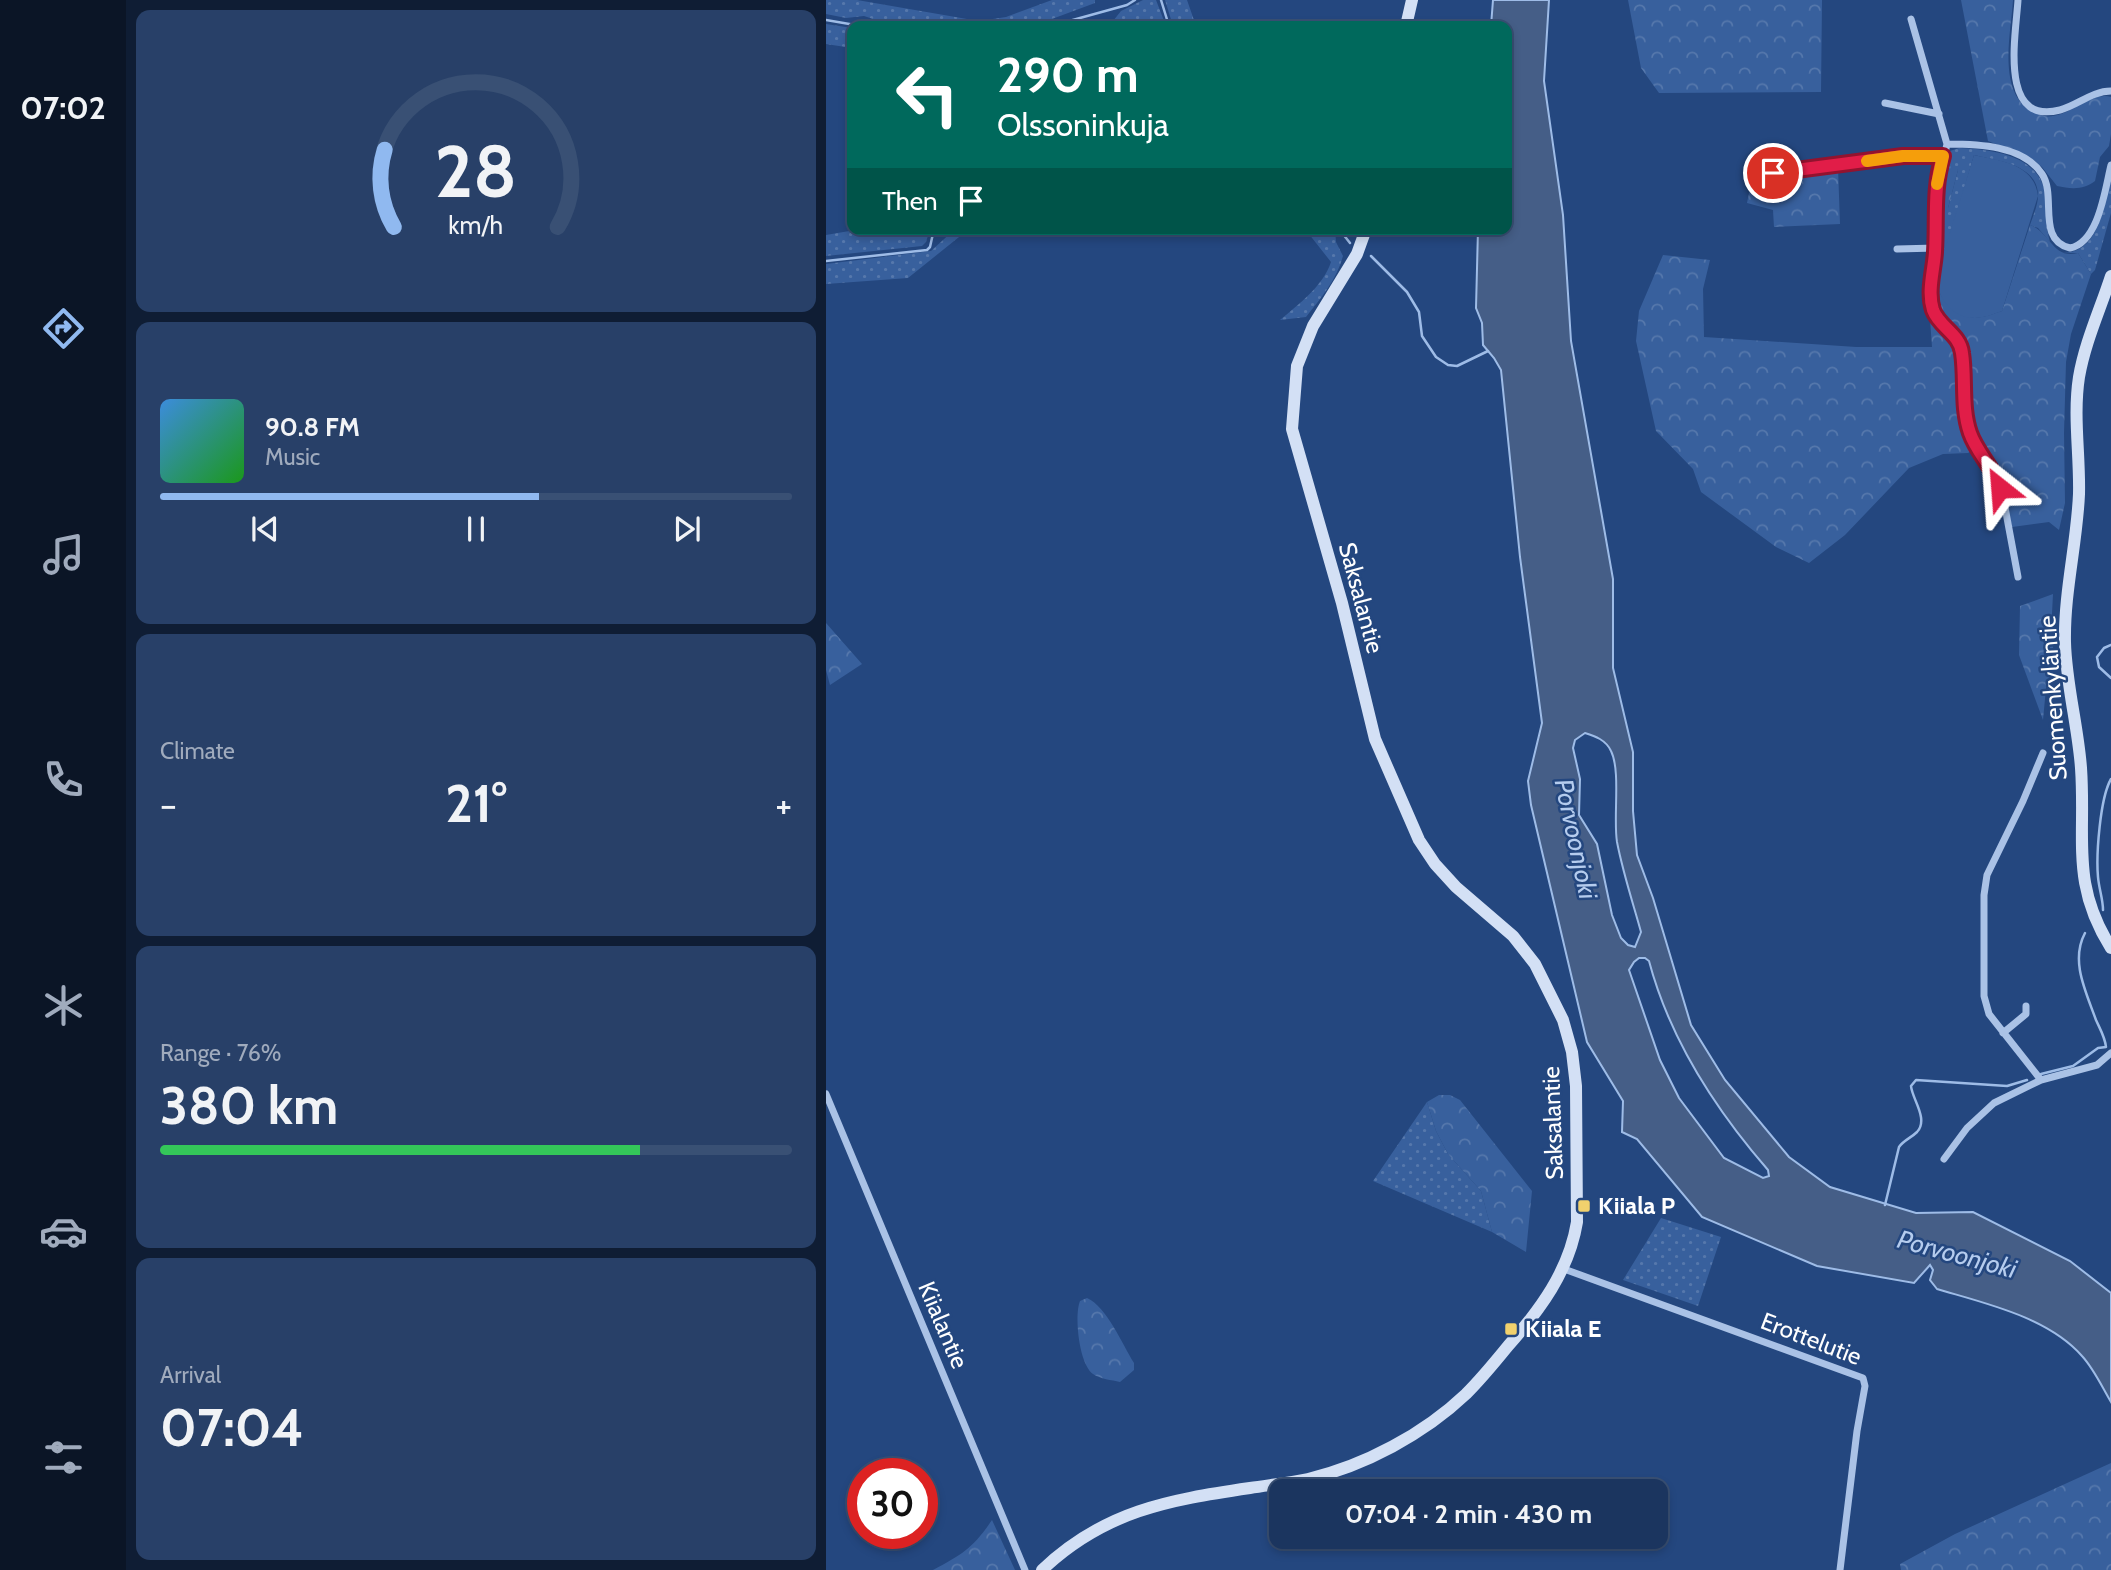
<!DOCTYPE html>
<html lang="en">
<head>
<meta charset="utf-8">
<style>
	body { margin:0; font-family:Cabin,sans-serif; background:#284068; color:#f1f3f6; height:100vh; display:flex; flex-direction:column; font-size:26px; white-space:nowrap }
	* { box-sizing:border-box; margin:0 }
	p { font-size:23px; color:#a0abbd }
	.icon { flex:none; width:38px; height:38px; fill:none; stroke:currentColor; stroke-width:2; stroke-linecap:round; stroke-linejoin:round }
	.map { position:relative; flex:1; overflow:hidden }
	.panel { display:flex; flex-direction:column; gap:10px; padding:10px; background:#0f1d34; width:700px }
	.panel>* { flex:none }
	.guide { position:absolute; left:21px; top:21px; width:665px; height:214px; border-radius:14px; box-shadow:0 4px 10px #0003,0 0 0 2px #395074; background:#00695c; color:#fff; overflow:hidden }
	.speed { position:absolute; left:21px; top:1458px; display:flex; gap:14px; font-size:35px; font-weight:700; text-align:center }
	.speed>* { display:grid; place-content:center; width:91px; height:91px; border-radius:50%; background:#1b355f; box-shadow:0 4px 10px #0003,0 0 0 2px #395074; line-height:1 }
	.speed .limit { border:10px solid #d22; background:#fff; color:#111 }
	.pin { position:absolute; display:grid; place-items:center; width:60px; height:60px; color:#fff; margin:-30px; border:4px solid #fff; border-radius:50%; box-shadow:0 2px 7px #0007 }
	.me { position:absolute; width:77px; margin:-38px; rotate:332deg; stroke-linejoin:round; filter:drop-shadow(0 0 5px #0008) }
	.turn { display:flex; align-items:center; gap:24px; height:147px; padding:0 35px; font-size:32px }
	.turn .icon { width:91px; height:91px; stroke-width:2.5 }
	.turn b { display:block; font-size:49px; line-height:60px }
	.then { display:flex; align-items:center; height:66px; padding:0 35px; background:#0003; gap:14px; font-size:26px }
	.big { font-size:52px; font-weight:700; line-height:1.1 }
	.panel .card { flex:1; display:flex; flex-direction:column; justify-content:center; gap:10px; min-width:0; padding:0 24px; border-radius:14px; background:#284068 }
	.panel .dial { align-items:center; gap:0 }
	.dial svg { height:182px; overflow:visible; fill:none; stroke:#395074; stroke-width:7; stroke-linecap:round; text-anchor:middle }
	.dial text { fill:#f1f3f6; stroke:none }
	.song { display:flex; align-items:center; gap:21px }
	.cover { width:84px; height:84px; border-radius:10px; background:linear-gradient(135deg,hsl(210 70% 55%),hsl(120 70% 35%)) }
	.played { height:7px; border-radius:4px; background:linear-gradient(90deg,#90b9f0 60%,#395074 60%) }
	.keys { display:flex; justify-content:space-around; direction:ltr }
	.heat { display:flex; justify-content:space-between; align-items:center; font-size:38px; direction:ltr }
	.charge { height:10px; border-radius:5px; background:linear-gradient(90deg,#34c759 76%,#395074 0) }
	.trip { position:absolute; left:443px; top:1479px; width:399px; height:70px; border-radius:14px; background:#1b355f; box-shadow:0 4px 10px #0003,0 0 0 2px #395074; font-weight:700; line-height:70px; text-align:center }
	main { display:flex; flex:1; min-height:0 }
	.menu { display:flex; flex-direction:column; width:126px; justify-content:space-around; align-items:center; background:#0b1526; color:#a0abbd }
	.menu .icon { width:49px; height:49px }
	.menu .active { color:#90b9f0 }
	.menu b { font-size:32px; color:#f1f3f6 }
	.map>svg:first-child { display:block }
</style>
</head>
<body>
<main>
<nav class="menu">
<b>07:02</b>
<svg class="icon active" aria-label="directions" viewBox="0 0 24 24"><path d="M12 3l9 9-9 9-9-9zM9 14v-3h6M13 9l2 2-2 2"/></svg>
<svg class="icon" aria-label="music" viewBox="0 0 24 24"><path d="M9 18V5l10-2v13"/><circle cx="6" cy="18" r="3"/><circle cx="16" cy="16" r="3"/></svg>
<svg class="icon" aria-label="phone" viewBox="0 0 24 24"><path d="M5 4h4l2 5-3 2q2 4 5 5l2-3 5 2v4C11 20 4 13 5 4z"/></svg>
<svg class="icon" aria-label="climate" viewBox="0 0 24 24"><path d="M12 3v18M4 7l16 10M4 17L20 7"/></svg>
<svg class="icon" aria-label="car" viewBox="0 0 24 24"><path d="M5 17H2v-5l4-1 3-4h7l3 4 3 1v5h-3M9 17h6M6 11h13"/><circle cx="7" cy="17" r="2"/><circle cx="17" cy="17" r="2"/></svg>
<svg class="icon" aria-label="filters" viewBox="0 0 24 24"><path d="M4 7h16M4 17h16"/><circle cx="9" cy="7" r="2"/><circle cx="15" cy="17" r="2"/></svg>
</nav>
<section class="panel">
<div class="card dial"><svg viewBox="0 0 100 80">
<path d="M14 69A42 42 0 1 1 86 69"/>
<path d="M14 69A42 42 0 0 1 10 35" stroke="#90b9f0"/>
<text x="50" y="56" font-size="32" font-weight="700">28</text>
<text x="50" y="72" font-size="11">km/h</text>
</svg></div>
<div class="card">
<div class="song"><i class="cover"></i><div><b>90.8 FM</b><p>Music</p></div></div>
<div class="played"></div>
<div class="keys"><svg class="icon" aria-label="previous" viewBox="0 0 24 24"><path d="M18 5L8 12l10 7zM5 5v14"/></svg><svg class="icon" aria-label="pause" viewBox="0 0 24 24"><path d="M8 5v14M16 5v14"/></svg><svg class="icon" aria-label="next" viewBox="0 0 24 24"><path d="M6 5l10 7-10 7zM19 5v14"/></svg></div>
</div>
<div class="card"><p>Climate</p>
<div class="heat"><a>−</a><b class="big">21°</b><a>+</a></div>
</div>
<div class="card"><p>Range · 76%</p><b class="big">380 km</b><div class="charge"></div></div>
<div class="card"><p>Arrival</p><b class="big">07:04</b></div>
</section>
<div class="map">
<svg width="1285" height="1570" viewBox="0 0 1285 1570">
	<defs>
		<pattern id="grass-dots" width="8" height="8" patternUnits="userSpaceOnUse" patternTransform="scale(1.75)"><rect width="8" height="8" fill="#38609d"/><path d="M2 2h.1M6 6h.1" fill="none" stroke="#5678ac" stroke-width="1.8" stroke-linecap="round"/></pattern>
		<pattern id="forest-crowns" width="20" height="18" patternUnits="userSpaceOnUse" patternTransform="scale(1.75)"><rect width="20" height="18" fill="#38609d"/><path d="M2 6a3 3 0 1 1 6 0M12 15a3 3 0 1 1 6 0" fill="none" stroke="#5678ac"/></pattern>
	</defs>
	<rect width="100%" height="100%" fill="#24477f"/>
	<path fill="url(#grass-dots)" d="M0,0H31L141,19L160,20L180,17L226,0H269V3L207,26H68L38,16L20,18L0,14Z
		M317,0H330L340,26H283L295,11Z
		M339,0H361L370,26H347Z
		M0,24L26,28V48L0,44Z
		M1133,148C1164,149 1213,155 1219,193C1221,210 1219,225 1224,242L1212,228L1204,225C1207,216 1211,207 1212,198C1214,164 1171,161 1148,155L1111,282L1112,288L1108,291L1112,208H1122L1132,170L1118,166L1124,151Z
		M1285,180V213L1269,270L1265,274L1252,253H1236C1273,253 1277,208 1285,180Z
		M35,229H104L100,242L96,246L0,256V235Z
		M129,229H143L82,278L0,284V264L105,251Z
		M479,229H509L510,242L517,256C511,279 495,298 480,317L454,320C473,304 497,286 505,262Z
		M601,1102L610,1131L622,1154L655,1191L666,1232L547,1181Z
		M835,1218L895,1237L872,1306L797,1280Z"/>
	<path fill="url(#forest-crowns)" d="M802,0H996L995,92L833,93L815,68Z
		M1135,0H1187C1185,33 1171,91 1205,111C1215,117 1223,118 1235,114C1250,109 1269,92 1285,97V134L1283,146L1274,157L1269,181C1258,190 1245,189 1231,186L1216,167L1205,158L1162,141Z
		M1118,166L1129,167L1132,170L1122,208H1112Z
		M1012,168L1014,224L948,227L947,210L921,203L926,178Z
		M1204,225C1224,232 1227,260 1252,253L1265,274L1245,334L1240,362L1238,433L1239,503L1233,530L1223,522L1186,527L1174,474L1155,450L1145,426L1139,345L1113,313L1108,291L1112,288C1115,297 1119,301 1126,307C1144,323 1155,318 1176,311Z
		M837,255L884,260L877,289L878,337L1030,347H1106L1104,319L1111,321L1130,343L1139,429L1147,450L1142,453L1117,454L1083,468L1019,535L983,563L950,547L875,492L867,469L830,431L810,341L813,311Z
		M1227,594L1225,632L1230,670L1220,688L1217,720L1193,655L1194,606Z
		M0,623L36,664L4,685L0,670Z
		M613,1095H624L634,1100L706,1191L700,1252L666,1232L655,1191L622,1154L610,1131L601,1102Z
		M261,1298C281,1307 296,1344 308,1363V1370L294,1382C286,1380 274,1379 267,1374C253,1364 248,1316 254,1301Z
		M1285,1463V1570H1075L1074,1564L1129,1534Z
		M166,1520L189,1570H107C137,1554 147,1548 166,1520Z"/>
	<path fill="#38609d" d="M1148,155C1174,161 1208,163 1212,196L1176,311C1168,314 1158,318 1149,318C1127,318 1112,299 1110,278Z"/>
	<path fill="#455e87" stroke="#9ebce7" stroke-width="2" fill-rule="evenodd" d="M667,0H723L718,81L737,215L745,341L787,579V668L807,752V811L811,855L827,898L865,1025L899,1080L963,1157L1004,1187L1090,1213L1147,1212L1244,1261L1285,1293V1402C1276,1387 1268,1369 1256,1356C1222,1317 1158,1303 1111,1289L1104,1280L1107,1270L1104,1265L1088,1283L991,1266L876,1217L811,1139L796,1132L797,1101L761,1042L705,805L702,781L716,723L694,557L675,370L668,358L657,345L656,323L650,308L652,229H681V26H665ZM759,733C769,736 780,740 785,751C795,771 787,818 791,842C797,873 807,903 815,932L809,947L802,945L795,938L786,915L771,844L753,815L754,779L747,748L749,740ZM813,958H819L823,961C844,1040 889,1109 942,1170L943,1176L937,1178L898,1158L853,1098L834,1060L803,970L808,962Z"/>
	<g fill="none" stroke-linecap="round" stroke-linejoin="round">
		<path stroke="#9ebce7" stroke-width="2.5" d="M335,0L343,26
			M0,20L35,26
			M225,26L301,5L309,0
			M513,229L524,243
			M545,256L581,292L593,312L596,336L610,357L622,365L631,366L662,351
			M0,261L101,250L104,247L108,229
			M1285,645L1278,648L1271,657L1273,667L1285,678
			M1277,910C1277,899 1273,889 1272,877C1270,855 1274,798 1285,779
			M1215,1074L1247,1066L1272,1048L1280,1047C1279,1037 1274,1029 1270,1020C1260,992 1244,961 1259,933
			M1059,1205L1073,1147C1078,1140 1085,1138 1091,1132C1103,1119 1086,1099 1085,1086L1090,1080L1181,1086L1201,1080"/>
		<path stroke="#aac2e6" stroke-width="7" d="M1192,0C1190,34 1172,126 1234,110C1252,105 1266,91 1285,91
			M1085,19L1121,144L1110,193V248L1105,285L1106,305L1109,313L1131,339L1135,348L1142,425L1151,451L1170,474L1178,502L1192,577
			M1059,103L1113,114
			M1121,144C1151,144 1197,145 1216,174C1231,196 1210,240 1244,248C1273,242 1279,189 1285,165
			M923,177L1077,156H1117
			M1071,249L1110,248
			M1177,1033L1200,1014V1006
			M1215,1080L1163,1014L1158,996V895L1161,875L1197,801L1217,753
			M0,1094L199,1570
			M1118,1159L1141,1128L1168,1103L1215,1080L1271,1065L1285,1053
			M738,1269L1037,1378L1039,1386L1031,1431L1014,1570"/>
		<path stroke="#d3e0f5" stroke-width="12" d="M580,26L586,0
			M1285,276C1274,310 1259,342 1253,377C1247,416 1254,455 1253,494C1251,543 1238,592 1239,642C1240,684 1252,726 1255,768C1260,839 1244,883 1285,948
			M216,1570C278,1511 342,1500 424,1488C443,1485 463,1483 482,1479C538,1466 598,1434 640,1394C655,1379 669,1362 682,1346C714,1310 743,1271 751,1222L750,1086L746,1052L737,1020L709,964L687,936L630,887L609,864L593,840L549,739L516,603L466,429L471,366L487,326L531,254L540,229"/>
	</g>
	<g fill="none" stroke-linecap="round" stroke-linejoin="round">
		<defs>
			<path id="route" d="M947,173L1077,156H1117C1107,188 1111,219 1109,252C1108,270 1101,291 1107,310C1113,327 1134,334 1136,353C1140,379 1135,407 1144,433C1151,453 1167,467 1174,488"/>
		</defs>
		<use href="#route" stroke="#92132f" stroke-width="18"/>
		<use href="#route" stroke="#e11d48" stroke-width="12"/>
		<path stroke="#f59e0b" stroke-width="12" d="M1041,161L1077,156H1117L1111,184"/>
	</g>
	<g fill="#f1d16d" stroke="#24477f" stroke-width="2.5">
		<rect x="751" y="1199" width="14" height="14" rx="3.5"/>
		<rect x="678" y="1322" width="14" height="14" rx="3.5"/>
	</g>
	<g text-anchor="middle" stroke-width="5" stroke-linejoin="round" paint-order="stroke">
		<g font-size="24" fill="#fff" stroke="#24477f">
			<text transform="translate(535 598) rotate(75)" y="8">Saksalantie</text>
			<text transform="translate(1227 698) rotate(-94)" y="8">Suomenkyläntie</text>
			<text transform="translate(727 1123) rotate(-92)" y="8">Saksalantie</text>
			<text transform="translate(117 1325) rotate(67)" y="8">Kiialantie</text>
			<text transform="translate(985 1339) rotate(21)" y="8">Erottelutie</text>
		</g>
		<g font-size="24" font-weight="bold" fill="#fff" stroke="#24477f" text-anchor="start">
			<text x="772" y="1214">Kiiala P</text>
			<text x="699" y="1337">Kiiala E</text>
		</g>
		<g font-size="26" font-style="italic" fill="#b5ccee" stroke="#24477f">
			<text transform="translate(750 839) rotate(78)" y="9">Porvoonjoki</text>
			<text transform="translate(1131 1254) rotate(15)" y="9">Porvoonjoki</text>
		</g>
	</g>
</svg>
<div class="speed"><div class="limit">30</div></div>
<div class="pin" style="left:947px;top:173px;background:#d93025"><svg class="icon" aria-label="arrive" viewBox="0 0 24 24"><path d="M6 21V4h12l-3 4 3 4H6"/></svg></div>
<svg class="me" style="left:1174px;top:488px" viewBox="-20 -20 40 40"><path d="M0-17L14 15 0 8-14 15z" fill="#e11d48" stroke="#fff" stroke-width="4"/></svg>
<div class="trip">07:04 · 2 min · 430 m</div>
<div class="guide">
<div class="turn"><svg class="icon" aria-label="left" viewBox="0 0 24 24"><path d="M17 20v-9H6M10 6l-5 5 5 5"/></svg><div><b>290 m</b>Olssoninkuja</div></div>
<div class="then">Then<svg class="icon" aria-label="arrive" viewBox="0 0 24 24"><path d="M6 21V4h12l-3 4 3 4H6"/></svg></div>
</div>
</div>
</main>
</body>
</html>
